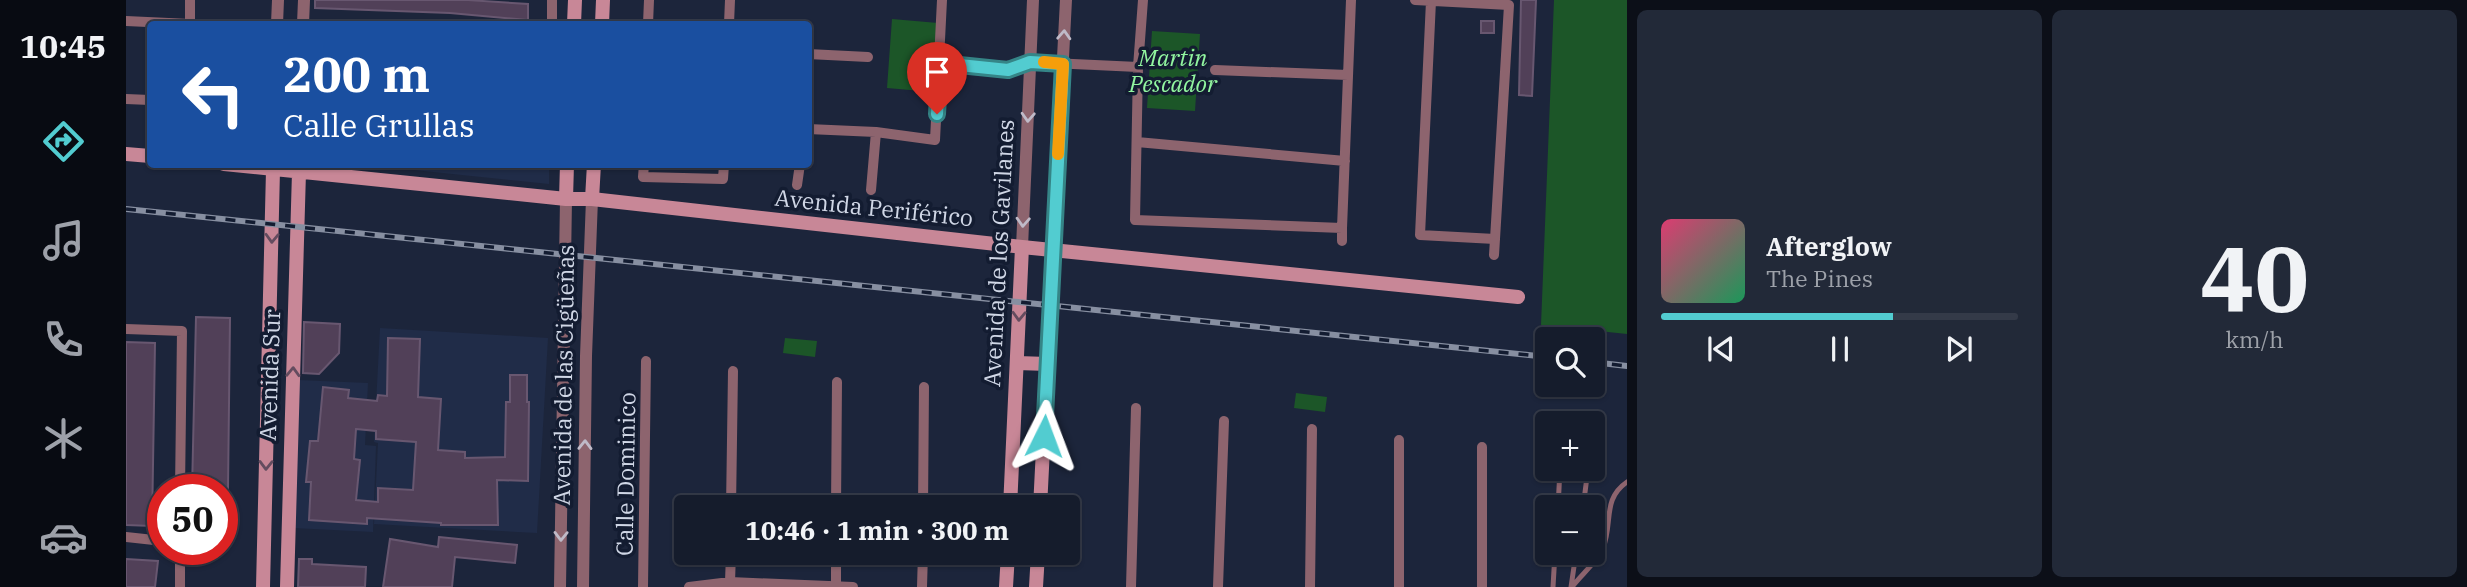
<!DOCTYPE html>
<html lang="es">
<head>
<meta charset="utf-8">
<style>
	body { margin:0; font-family:"IBM Plex Serif",serif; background:#222938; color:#f1f3f6; height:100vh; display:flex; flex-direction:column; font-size:26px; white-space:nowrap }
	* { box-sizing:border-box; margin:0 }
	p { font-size:23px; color:#9da1a9 }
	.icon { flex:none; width:38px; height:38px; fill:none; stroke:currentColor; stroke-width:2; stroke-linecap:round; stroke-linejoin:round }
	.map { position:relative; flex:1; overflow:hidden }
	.sheet { display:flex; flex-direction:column; gap:10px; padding:10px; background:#0c0f18; width:840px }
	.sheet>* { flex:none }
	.banner { position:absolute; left:21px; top:21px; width:665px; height:147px; border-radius:7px; box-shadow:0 2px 5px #0004,0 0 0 2px #343a48; background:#1a4fa0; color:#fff; overflow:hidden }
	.tools { position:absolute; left:1409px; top:327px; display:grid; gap:14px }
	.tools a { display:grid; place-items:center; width:70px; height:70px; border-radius:7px; background:#151c2c; box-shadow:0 2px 5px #0004,0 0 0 2px #343a48; font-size:35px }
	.speed { position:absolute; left:21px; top:474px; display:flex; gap:14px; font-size:35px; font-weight:700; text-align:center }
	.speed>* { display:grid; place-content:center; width:91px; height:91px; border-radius:50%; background:#151c2c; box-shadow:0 2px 5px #0004,0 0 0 2px #343a48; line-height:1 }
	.speed .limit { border:10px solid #d22; background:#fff; color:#111 }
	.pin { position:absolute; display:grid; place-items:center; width:60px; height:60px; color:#fff; margin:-72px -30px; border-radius:50% 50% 50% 0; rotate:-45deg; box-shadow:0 0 7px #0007 }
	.pin .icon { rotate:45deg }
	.me { position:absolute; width:77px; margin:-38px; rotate:3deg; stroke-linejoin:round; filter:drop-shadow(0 0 5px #0008) }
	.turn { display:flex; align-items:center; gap:24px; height:147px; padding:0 21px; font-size:32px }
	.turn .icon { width:91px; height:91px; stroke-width:2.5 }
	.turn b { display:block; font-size:49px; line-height:60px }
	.sheet .tile { flex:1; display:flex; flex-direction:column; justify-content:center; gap:10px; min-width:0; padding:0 24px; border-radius:10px; background:#222938 }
	.sheet .dial { align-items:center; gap:0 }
	.dial b { font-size:91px; line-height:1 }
	.song { display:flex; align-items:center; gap:21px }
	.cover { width:84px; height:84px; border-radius:10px; background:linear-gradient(135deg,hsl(340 70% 55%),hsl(150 70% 35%)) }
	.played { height:7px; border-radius:4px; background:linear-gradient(90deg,#52ccd0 65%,#343a48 65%) }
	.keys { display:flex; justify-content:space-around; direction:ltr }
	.sheet .tiles { flex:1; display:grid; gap:10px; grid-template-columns:repeat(2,1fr) }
	.trip { position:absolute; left:548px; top:495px; width:406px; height:70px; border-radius:7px; background:#151c2c; box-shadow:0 2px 5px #0004,0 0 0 2px #343a48; font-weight:700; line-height:70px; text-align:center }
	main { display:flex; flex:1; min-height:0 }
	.tab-bar { display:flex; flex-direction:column; width:126px; justify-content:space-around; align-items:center; background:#080b12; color:#9da1a9 }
	.tab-bar .icon { width:49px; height:49px }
	.tab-bar .current { color:#52ccd0 }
	.tab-bar b { font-size:32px; color:#f1f3f6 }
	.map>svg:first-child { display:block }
</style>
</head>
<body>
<main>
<nav class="tab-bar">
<b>10:45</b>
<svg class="icon current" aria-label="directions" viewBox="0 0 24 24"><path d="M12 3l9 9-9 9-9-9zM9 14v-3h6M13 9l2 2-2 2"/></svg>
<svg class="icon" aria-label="music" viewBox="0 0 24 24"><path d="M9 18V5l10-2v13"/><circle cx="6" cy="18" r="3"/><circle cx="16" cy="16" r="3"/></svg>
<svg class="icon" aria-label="phone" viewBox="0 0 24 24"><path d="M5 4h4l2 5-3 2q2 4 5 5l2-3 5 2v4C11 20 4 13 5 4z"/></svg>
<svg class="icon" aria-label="climate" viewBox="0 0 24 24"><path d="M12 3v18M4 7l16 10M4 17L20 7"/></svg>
<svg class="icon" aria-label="car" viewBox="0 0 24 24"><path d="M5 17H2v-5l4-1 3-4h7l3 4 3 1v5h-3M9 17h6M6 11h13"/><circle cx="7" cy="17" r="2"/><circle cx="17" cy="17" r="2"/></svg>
</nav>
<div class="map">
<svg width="1501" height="587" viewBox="0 0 1501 587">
	<rect width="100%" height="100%" fill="#1c253b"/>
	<path fill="#202c48" d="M289,164L423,165V184L288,170Z
		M254,328L422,338L411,533L248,524L252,443L248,442Z
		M172,380L242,383L239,445L250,446L247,532L167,528Z"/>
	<path fill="#1c5628" d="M1428,0H1501V334L1415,325Z
		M766,19L812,23L807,92L761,88Z
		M1026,31L1074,34L1069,111L1021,108Z
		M659,338L691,341L689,357L657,353Z
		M1170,393L1201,397L1199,412L1168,408Z"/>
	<path fill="#514058" stroke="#685770" stroke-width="2" fill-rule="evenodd" d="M189,0H342L386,3L402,4V20L324,13L189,8Z
		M1395,0H1410L1406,96L1393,95Z
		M1355,21H1368V33H1355Z
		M70,317L104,318L102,490H66Z
		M178,322L214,324L213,353L193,374L177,373Z
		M262,338L294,339L292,397L315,399L312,450L339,452V458L379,457L380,402H384V375H401V402H403L402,481L371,480L372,525H315V523L241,518V524L183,520L185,482H180L184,441H192L197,387L223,390L222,398L251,401L252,395L261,396ZM230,429L250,431V439L290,442L287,490L252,488V502L230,500L234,460L228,459Z
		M0,342L29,343L26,526L0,525Z
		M313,537L391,545L389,563L329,557L326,587H257L264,539L312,547Z
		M0,559L32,561L29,587H0Z
		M173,559H186V564L240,567L239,587H172Z"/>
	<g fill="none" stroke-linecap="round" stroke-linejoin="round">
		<path stroke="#8d646e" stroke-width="5" d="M1432,508L1434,469
			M1457,508L1462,469
			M1427,587L1429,553
			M1445,587L1450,553
			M1446,587C1455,575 1471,562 1477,548C1487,523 1476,499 1501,482"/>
		<path stroke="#8d646e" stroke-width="10" d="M1017,0L1012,67L1009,220L1216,228L1225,0
			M1289,0L1383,5L1369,239L1294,235L1305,1
			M0,21L64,24
			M64,24V0
			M426,24V0
			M522,24L523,0
			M603,24L604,0
			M682,54L742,57
			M814,63L882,70L904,62L1012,67
			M1089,70L1222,75
			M0,99L24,100
			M682,129L750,132L809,140L816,0
			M1011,142L1219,161
			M518,164L517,177L597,179L598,164
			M671,185L674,164
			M745,190L750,132
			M1216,241V228
			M1368,255L1369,239
			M0,329L56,331L54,490
			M1273,440V587
			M605,508L607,371
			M710,508L711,382
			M797,508L798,387
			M0,537L37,541
			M604,582L605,553
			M710,586V553
			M54,587V550
			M517,587L520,361
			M563,587L604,582L727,587
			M796,587L797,553
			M1005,587L1010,408
			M1092,587L1098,421
			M1184,587L1186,429
			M1356,587V447"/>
		<path stroke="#8d646e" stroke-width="12" d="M151,24L152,0
			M177,24L178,0
			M896,247L907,0
			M927,250L940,0
			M434,587L440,199
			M457,587L460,356L466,199"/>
		<path stroke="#c88797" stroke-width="14" d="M448,24L449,0
			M476,24L477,0
			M0,154L24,156
			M98,164L440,199H466L896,247L1392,297
			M440,199L441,164
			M466,199L468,164
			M891,363L922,364
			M884,508L896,247
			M914,508L927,250
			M137,587L147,170
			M161,587L173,172
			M880,587L882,553
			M910,587L912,553"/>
		<defs>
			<path id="rail" d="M0,209L1421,357
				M1466,362L1501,366"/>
		</defs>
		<use href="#rail" stroke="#878fa1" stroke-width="6"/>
		<use href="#rail" stroke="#131c31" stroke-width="3.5" stroke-dasharray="10" stroke-linecap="butt"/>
	</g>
	<defs><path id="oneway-chevron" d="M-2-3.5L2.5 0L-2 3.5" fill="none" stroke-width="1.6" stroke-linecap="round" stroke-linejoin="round" transform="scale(1.75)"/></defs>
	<g stroke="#bfbac8">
		<use href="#oneway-chevron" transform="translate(938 35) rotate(-87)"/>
		<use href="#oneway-chevron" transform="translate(902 117) rotate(93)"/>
		<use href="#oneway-chevron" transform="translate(897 222) rotate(93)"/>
		<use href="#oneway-chevron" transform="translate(459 445) rotate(-89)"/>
		<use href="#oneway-chevron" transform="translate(435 536) rotate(91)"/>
	</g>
	<g stroke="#644c5f">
		<use href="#oneway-chevron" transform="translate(146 238) rotate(92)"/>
		<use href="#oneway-chevron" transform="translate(893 316) rotate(92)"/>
		<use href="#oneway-chevron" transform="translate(167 372) rotate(-88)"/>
		<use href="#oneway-chevron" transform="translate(140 465) rotate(91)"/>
	</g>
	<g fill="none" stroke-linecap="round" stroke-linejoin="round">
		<defs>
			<path id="route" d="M811,114L814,63L882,70L904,62L937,64L918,436"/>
		</defs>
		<use href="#route" stroke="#358587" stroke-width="18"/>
		<use href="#route" stroke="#52ccd0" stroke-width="12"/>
		<path stroke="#f59e0b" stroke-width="12" d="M918,62L937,64L932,154"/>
	</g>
	<g text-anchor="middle" stroke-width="7" stroke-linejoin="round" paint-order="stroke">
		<g font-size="23" font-style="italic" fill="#92f6a0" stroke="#131c31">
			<text x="1047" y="66">Martin<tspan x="1047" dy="26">Pescador</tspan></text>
		</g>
		<g font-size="23" fill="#d0d7e6" stroke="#131c31">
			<text transform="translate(748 208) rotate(6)" y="8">Avenida Periférico</text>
			<text transform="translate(873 253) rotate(-87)" y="8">Avenida de los Gavilanes</text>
			<text transform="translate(144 375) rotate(-88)" y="8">Avenida Sur</text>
			<text transform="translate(438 375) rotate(-89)" y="8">Avenida de las Cigüeñas</text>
			<text transform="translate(500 474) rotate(-89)" y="8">Calle Dominico</text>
		</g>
	</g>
</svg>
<div class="tools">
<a><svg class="icon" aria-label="search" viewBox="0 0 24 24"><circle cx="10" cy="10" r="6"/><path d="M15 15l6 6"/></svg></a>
<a>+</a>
<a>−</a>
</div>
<div class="speed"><div class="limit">50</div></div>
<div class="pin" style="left:811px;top:114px;background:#d93025"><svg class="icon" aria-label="arrive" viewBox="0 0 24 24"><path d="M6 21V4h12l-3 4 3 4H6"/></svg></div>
<svg class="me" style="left:918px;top:436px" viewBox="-20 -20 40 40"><path d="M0-17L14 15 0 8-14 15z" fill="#52ccd0" stroke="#fff" stroke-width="4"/></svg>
<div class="trip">10:46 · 1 min · 300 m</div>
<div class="banner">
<div class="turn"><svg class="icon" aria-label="left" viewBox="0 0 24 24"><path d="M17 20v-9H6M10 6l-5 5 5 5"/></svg><div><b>200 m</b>Calle Grullas</div></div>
</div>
</div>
<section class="sheet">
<div class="tiles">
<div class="tile">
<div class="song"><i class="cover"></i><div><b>Afterglow</b><p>The Pines</p></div></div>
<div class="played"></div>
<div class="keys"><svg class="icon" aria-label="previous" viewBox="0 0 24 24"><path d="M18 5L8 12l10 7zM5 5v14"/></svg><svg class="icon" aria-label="pause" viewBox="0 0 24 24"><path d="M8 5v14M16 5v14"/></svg><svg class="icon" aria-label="next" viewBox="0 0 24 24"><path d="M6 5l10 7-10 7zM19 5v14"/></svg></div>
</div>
<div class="tile dial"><b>40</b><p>km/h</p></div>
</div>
</section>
</main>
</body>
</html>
